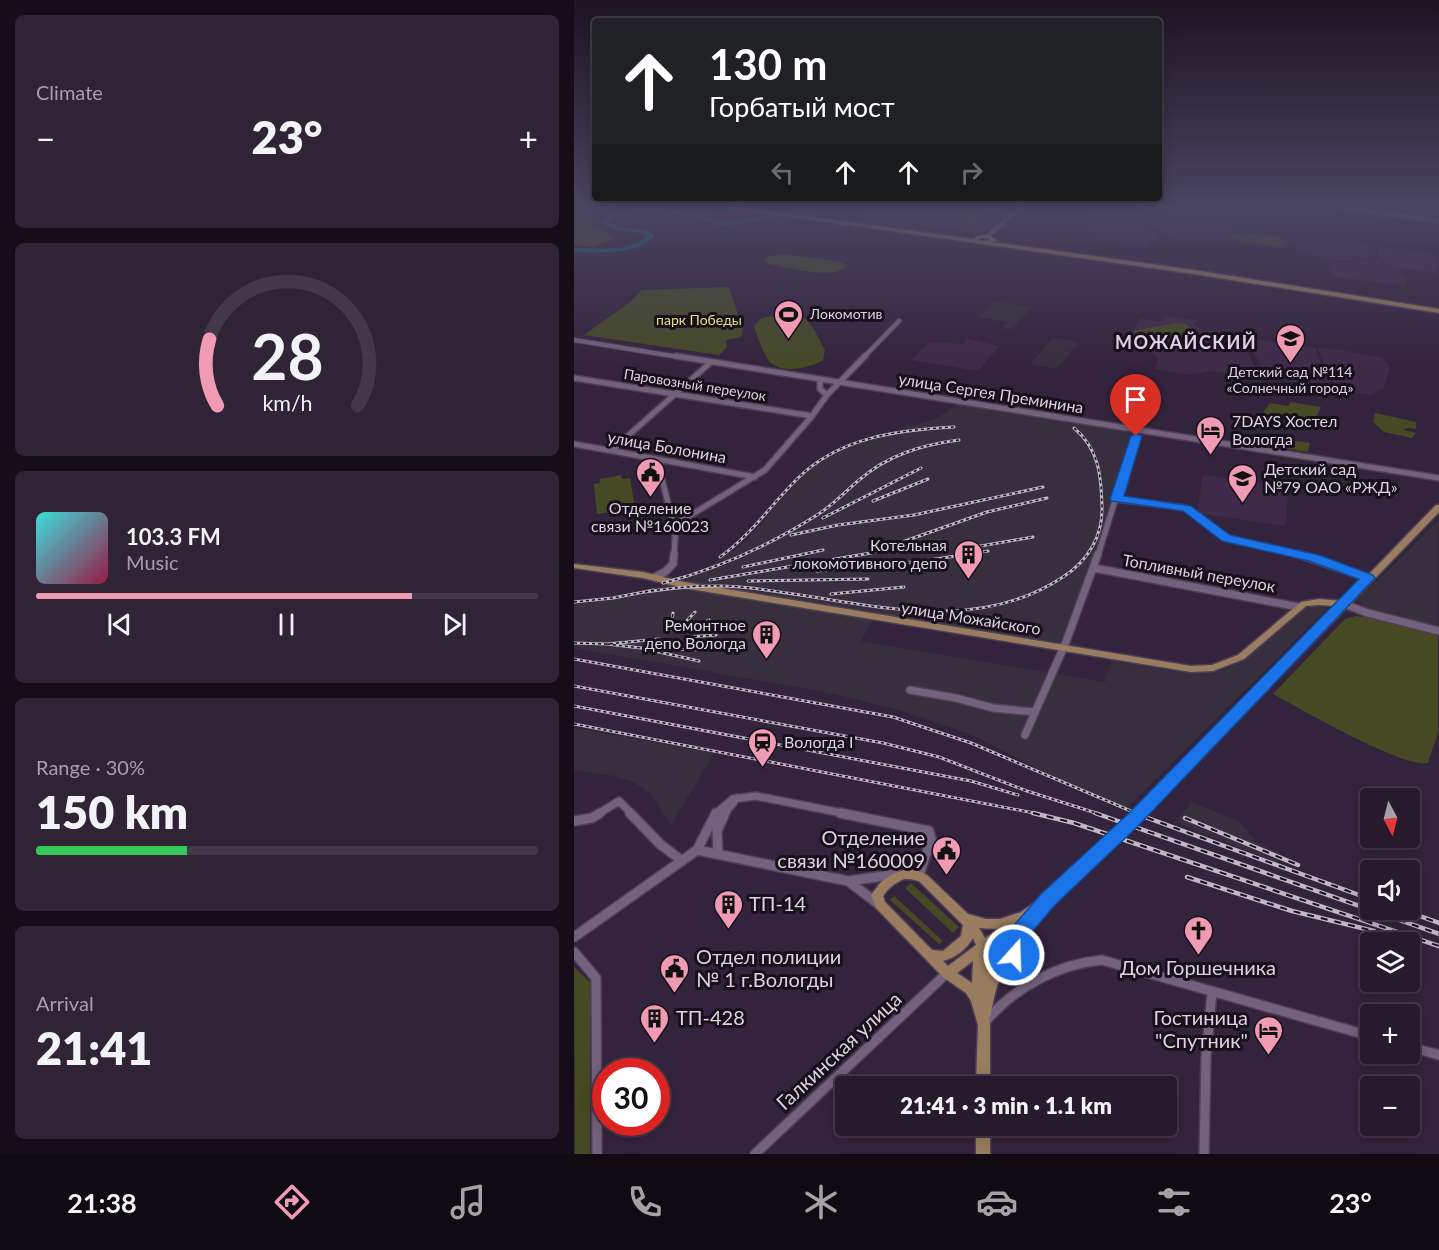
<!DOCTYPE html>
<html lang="en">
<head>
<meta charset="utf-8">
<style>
	body { margin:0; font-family:Lato,sans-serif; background:#2f2335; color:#f1f3f6; height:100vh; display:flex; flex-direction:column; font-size:22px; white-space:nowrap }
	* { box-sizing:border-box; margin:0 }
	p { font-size:20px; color:#a4a1aa }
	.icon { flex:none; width:33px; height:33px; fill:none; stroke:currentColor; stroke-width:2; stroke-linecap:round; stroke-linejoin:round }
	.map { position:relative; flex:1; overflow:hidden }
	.drawer { display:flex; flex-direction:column; gap:15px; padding:15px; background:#150e19; width:574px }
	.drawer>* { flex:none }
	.guide { position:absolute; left:18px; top:18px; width:570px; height:183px; border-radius:6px; box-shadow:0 3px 15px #0003,0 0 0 2px #433849; background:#202124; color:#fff; overflow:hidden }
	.needle { width:39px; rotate:173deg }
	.tools { position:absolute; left:786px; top:788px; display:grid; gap:12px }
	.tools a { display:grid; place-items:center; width:60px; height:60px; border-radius:6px; background:#271a2d; box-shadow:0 3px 15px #0003,0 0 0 2px #433849; font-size:30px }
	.speed { position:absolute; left:18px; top:1058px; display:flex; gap:12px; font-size:30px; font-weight:700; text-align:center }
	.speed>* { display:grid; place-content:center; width:78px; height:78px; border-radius:50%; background:#271a2d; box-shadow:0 3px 15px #0003,0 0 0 2px #433849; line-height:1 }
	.speed .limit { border:9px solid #d22; background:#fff; color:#111 }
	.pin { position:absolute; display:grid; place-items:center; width:51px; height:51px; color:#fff; margin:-62px -26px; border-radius:50% 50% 50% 0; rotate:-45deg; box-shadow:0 0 6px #0007 }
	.pin .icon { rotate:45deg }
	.me { position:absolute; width:66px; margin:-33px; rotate:20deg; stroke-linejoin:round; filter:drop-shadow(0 0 4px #0008) }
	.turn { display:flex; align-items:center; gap:21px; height:126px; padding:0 18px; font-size:27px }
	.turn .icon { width:78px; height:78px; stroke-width:2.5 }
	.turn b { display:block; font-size:42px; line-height:51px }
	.lanes { display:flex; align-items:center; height:57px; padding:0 18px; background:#0003; justify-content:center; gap:30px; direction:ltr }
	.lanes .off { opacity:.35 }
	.big { font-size:45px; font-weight:800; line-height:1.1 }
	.drawer .tile { flex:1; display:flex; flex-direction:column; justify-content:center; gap:9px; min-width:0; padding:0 21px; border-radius:9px; background:#2f2335 }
	.drawer .dial { align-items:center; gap:0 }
	.dial svg { height:156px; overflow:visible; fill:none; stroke:#433849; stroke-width:7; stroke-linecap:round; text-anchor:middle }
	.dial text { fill:#f1f3f6; stroke:none }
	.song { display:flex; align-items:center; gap:18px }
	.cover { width:72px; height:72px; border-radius:9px; background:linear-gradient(135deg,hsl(180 70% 55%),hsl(340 70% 35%)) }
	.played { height:6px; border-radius:3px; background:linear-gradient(90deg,#f19ab4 75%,#433849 75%) }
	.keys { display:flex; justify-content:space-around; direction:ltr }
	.heat { display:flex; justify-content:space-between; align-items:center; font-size:33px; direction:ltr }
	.charge { height:9px; border-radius:4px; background:linear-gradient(90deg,#34c759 30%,#433849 0) }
	.trip { position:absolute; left:261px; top:1076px; width:342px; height:60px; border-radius:6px; background:#271a2d; box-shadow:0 3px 15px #0003,0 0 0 2px #433849; font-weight:800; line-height:60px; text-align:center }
	.tabs { display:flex; height:96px; justify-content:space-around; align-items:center; background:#100a12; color:#a4a1aa }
	.tabs .icon { width:42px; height:42px }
	.tabs .active { color:#f19ab4 }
	.tabs b { font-size:27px; color:#f1f3f6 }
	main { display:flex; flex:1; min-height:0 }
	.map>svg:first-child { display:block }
</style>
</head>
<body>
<main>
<section class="drawer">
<div class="tile"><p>Climate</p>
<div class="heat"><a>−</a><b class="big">23°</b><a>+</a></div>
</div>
<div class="tile dial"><svg viewBox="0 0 100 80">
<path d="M14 69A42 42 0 1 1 86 69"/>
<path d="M14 69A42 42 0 0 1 10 35" stroke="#f19ab4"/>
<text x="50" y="56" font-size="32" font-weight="700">28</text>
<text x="50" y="72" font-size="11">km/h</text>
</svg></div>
<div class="tile">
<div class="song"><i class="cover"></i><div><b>103.3 FM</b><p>Music</p></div></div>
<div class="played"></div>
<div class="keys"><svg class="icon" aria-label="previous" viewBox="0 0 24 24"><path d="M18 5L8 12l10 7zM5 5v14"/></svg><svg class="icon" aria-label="pause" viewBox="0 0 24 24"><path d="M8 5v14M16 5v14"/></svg><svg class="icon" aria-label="next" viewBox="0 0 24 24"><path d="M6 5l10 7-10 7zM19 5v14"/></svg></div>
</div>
<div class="tile"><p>Range · 30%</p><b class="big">150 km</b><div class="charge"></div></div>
<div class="tile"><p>Arrival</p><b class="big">21:41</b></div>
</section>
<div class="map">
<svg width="865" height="1154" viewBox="0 0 865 1154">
	<rect width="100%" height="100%" fill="#34233c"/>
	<path fill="#372f3e" d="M420,301L458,307L438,329L429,328L434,322L405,317Z
		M479,338L505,342L482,369L456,364Z
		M385,403L553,431L558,435L533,518L485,645L301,615L287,641L531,682L537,661L610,673L649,670L670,660L729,609L740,606L753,609L551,809L526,800L398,735L329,711L251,692L0,648V601L63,592L101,582L125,573L172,541L223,481L238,467L269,448L264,446L362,419Z
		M864,521V629L790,607L785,599L789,594Z
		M0,728L140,753L97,825L76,793L59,782L40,776L0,770Z
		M618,802L666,822L683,843L709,854L708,857L704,863L601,822Z"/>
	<path fill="#3f2a49" d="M298,207H361L385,216L417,224L409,232L403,233L284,218Z
		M526,209L546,212L585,235L572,247L519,238L523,232L510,230L513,226L512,223Z
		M556,213L658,227V230L706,236L716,241L713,249L653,241H609L600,237H594Z
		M727,236L794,245L802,250L800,258L774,261L733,255L720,249Z
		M805,247L861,254L865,256L861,273L818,267L803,257Z
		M795,260L806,261L833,279L831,286L756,276L761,262L773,263Z
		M591,316L623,320L620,326L627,329L664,335L686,376L672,377L638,371L616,375L581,369L584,359L572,346L553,342L566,318L586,322Z
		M674,338L741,348L757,387L691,377Z
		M394,339L426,346L404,371L337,360L354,343L371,342L388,345Z
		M754,348L808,357L816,367L810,388L797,395L762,389L744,349Z
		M629,475L715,486L711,526L623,513Z"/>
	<path fill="#454a25" d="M363,207H430L397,220Z
		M0,210L13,214L20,219L18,225L40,238L19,247L0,244Z
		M666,233L705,238L711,243L701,246L657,239L658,235Z
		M210,254L267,262L272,267C258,280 213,267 195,264L190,261L195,256Z
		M155,287L169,330L167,337L152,340L153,347L145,355L10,335L56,302L68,290Z
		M212,313C238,315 240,331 251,350L249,360C236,368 207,375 195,361C189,352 183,337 180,326L188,318Z
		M601,323L612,324L619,329L617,333H625L560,342L572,340L562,336L561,332L563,330Z
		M717,402L747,407L741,419L712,414L705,420L690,417L689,413L696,403L714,406Z
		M801,413L842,422V429L832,428L830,430L842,433L838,438L810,432L799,422Z
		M680,435L736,443L734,452L676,443Z
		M47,475L48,479L56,478L61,508L23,514L20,484L26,483V479Z
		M782,616L799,618L864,635V733L854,763C828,768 727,709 699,694L771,619Z
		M337,883L385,927L379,933L331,888Z
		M320,896L369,941L365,944L316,900Z
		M0,967L16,982V1154H1Z"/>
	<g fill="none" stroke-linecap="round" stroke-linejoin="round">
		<path fill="#116185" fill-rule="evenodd" d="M6,207H15L42,213L43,214L51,213L58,208L75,207L132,215L142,220L152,222L199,215L202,217L152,226L138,223L130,219C115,216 73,206 60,212C52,215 43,218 34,222L45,227L76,231L81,236C62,256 26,252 0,252V248C23,248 56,253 74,236L72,234L42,230L27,222L37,215Z
			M214,207H221L218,209Z"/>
		<defs>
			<path id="minor-far3" d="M764,207L865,221
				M415,235L446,207
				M0,340L111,358
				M289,358L325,321"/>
			<path id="minor-far2" d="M102,356L865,478
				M0,378L238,416
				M246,380V389L253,395
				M0,444L181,477
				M38,450L137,362
				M83,459L98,519L102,524
				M542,499L612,508L652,538L729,555
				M100,555L102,524L191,470L238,416L253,395L291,356
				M524,555L563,430"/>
			<path id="minor-far1" d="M724,554L795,578
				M520,568L725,607
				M81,577L91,572L99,564L100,554
				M770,604L794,613L865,631
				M336,690L382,698L419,708L461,712
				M451,735L492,642L524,554
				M24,814L45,801L58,814
				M141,814L159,799L182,796L273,814
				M150,814L163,798"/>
			<path id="minor" d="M56,813L86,844L108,861
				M266,813L355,831L357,839L345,875L347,877
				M0,821L18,818L26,813
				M123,850L142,813
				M144,854L143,831L151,813
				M274,881L324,874
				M0,937L123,850L274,881L303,903
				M442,942C439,959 438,977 457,984
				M0,952L22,978L23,1154
				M412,1021C441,987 484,964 528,960L796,1036
				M836,1047L865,1055
				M181,1154L373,973
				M630,1154L632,1057L638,992"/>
			<path id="major" d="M152,207H161L399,239L404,236L415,235L422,240L418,242L620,270L865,309V313L620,274L154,208ZM407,238H414L416,240L411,241L405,240Z
				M862,505H865V512L644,741L641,742L638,741L636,738L638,735L764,606L745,605L732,606L670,659L639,671L617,672L110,588L69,578L0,568V564L69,572L110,582L617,666L638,665L664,655L727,602L745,599L769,601Z
				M526,849L530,850L531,853L530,856L469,909L470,911L468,914C439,949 424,968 417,1014L415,1018L416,1025V1086H402L404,1025L397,1001L392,993L369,977L302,908L297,895L307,882L319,874L330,870H343L353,875L394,914L412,919H426L447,912L470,896L522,850ZM330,879H336L345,881L389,925L387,936L369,951L358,950L311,902L309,896C314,888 321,883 330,879ZM405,928L424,929L411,938ZM442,929L432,943L418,966L415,949ZM399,938L402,945L374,966L369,961C381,958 393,949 399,938ZM399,961L398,983L383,973Z
				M402,1125H416V1154H402Z"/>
		</defs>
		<use href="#minor-far3" stroke="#4e3f54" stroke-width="6"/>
		<use href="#minor-far2" stroke="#4e3f54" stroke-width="8"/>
		<use href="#minor-far1" stroke="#4e3f54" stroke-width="10"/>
		<use href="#minor" stroke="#4e3f54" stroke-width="12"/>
		<use href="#major" stroke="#4e3f54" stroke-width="3"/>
		<use href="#minor-far3" stroke="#74617d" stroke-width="4"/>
		<use href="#minor-far2" stroke="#74617d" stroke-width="5"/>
		<use href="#minor-far1" stroke="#74617d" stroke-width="7"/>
		<use href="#minor" stroke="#74617d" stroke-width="9"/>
		<use href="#major" fill="#9a7d60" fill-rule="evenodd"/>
		<defs>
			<path id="rail-far1" d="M299,501L354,479
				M249,518L347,468
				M217,535L264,525L340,515L469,487
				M401,547L459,537
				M146,557C177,535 197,505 223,479C265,437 324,430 380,427
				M169,567L249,550
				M243,571L349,561L414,551
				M136,580L297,553L413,512L473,498
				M174,581L294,579
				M89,583C143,569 196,545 243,515C259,505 271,492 285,480C314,455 347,445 385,440
				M71,592C103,587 134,584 166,587C272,596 391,642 489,577C514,561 529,536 528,506C527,475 525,449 500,428
				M257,594L330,587
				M0,602L39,598L80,590
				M106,628L121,612
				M97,629L99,613
				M112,631L135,620
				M114,637L142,635
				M0,643L33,644L85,639
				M33,644L67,648L125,661
				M94,649L129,650
				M0,659L319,717L397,743L564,814
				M0,686L309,743L365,757L453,791L525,814
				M0,706L397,781L444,795
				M0,724L465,814"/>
			<path id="rail" d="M459,813L500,823L865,946
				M521,813L865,934
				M560,813L796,899
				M611,818L724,865
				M613,877L718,911L800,931
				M826,909L865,923"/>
		</defs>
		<use href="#rail-far1" stroke="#c2b6c8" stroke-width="3"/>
		<use href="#rail" stroke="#c2b6c8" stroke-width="4.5"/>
		<use href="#rail-far1" stroke="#18101b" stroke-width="1.5" stroke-dasharray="3" stroke-linecap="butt"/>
		<use href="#rail" stroke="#18101b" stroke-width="2" stroke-dasharray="7" stroke-linecap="butt"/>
		<defs>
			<path id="major-bridge-far1" d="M565,814L641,738"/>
			<path id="major-bridge" d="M526,853L566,813"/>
		</defs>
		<use href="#major-bridge-far1" stroke="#4e3f54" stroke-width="12" stroke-linecap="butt"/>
		<use href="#major-bridge" stroke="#4e3f54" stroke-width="15" stroke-linecap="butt"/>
		<use href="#major-bridge-far1" stroke="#9a7d60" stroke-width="9"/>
		<use href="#major-bridge" stroke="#9a7d60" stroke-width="12"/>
	</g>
	<linearGradient id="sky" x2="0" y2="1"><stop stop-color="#1d1321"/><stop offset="0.56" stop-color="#4a4561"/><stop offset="1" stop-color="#4a4561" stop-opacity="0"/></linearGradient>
	<rect width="865" height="368" fill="url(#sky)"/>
	<path fill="#1a73e8" stroke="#114b97" stroke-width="1.5" d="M562,433L568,436L550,496L617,506L656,535L745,555L799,575L801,578L565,825L481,905L452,939L447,961L440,964L433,961L430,955L436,930L467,894L553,815L785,579L735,561L648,541L609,511L538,501L536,499L557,436Z"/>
	<defs>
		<symbol id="stadium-pin" viewBox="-11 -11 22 30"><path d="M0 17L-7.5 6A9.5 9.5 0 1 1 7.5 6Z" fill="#f19ab4" stroke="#18101b"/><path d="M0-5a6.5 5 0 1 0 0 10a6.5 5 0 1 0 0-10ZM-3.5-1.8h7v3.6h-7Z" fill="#111"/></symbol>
		<symbol id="school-pin" viewBox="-11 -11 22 30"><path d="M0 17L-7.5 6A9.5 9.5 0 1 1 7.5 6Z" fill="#f19ab4" stroke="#18101b"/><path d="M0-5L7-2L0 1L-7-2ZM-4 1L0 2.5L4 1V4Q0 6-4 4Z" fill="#111"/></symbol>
		<symbol id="hotel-pin" viewBox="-11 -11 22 30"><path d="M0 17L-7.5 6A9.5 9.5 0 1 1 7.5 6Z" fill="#f19ab4" stroke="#18101b"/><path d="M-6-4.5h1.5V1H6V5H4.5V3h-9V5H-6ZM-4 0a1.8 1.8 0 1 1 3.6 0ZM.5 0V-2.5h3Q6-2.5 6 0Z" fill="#111"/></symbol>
		<symbol id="civic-pin" viewBox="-11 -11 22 30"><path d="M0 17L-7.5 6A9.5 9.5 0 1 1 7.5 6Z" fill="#f19ab4" stroke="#18101b"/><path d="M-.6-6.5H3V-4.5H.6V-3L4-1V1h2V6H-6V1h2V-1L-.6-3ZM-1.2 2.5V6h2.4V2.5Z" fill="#111"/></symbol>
		<symbol id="building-pin" viewBox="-11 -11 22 30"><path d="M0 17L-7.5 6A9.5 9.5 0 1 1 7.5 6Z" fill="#f19ab4" stroke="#18101b"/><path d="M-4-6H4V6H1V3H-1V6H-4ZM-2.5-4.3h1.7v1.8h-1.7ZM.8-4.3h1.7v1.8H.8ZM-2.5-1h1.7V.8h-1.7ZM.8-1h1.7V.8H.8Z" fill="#111"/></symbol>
		<symbol id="station-pin" viewBox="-11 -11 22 30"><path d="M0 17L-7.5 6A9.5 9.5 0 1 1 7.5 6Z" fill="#f19ab4" stroke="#18101b"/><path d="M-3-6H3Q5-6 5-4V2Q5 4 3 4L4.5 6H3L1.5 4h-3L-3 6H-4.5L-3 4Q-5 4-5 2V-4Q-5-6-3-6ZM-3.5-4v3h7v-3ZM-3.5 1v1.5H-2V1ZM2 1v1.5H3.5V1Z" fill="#111"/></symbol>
		<symbol id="church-pin" viewBox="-11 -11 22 30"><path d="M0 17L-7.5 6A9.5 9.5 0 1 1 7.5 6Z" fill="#f19ab4" stroke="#18101b"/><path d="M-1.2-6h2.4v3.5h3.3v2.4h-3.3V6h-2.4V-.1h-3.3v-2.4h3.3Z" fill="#111"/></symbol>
	</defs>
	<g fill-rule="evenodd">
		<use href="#stadium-pin" x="198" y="298" width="33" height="45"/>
		<use href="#school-pin" x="700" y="322" width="33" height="45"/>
		<use href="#hotel-pin" x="620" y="414" width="33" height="45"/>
		<use href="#civic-pin" x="60" y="456" width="33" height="45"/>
		<use href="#school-pin" x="652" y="462" width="33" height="45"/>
		<use href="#building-pin" x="378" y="538" width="33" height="45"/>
		<use href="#building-pin" x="176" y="618" width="33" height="45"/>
		<use href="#station-pin" x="172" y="726" width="33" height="45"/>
		<use href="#civic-pin" x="356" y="834" width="33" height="45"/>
		<use href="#building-pin" x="138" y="888" width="33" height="45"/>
		<use href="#church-pin" x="608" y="914" width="33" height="45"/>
		<use href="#civic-pin" x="84" y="952" width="33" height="45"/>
		<use href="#building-pin" x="64" y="1002" width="33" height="45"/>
		<use href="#hotel-pin" x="678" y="1014" width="33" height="45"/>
	</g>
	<g text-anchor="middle" stroke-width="6" stroke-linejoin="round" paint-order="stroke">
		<g font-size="14" fill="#ddd2e2" stroke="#18101b" text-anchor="start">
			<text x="236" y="319">Локомотив</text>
			<text x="716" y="377" text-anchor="middle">Детский сад №114<tspan x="716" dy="16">«Солнечный город»</tspan></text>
		</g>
		<g font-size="14" fill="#d5e282" stroke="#18101b">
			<text x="125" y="325">парк Победы</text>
		</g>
		<g font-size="14" fill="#ddd2e2" stroke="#18101b">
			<text transform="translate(121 385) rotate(9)" y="5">Паровозный переулок</text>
		</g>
		<g font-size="16" fill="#ddd2e2" stroke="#18101b">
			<text transform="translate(417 393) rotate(9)" y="6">улица Сергея Преминина</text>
			<text transform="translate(93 447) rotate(10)" y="6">улица Болонина</text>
			<text transform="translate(625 573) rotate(10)" y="6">Топливный переулок</text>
			<text transform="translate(397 618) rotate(9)" y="6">улица Можайского</text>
		</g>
		<g font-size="16" fill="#ddd2e2" stroke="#18101b" text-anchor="start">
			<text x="658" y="427">7DAYS Хостел<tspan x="658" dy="18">Вологда</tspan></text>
			<text x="690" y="475">Детский сад<tspan x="690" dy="18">№79 ОАО «РЖД»</tspan></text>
			<text x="76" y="514" text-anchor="middle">Отделение<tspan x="76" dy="18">связи №160023</tspan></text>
			<text x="373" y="551" text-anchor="end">Котельная<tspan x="373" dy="18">локомотивного депо</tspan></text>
			<text x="172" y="631" text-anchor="end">Ремонтное<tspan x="172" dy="18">депо Вологда</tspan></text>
			<text x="210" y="748">Вологда I</text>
		</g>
		<g font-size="18" font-weight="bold" letter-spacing="1.5" fill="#e2ccec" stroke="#18101b">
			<text x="612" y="349">МОЖАЙСКИЙ</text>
		</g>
		<g font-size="20" fill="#ddd2e2" stroke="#18101b" text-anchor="start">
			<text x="351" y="845" text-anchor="end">Отделение<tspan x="351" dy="23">связи №160009</tspan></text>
			<text x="175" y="911">ТП-14</text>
			<text x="122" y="964">Отдел полиции<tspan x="122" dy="23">№ 1 г.Вологды</tspan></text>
			<text x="624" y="975" text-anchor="middle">Дом Горшечника</text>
			<text x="102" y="1025">ТП-428</text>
			<text x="674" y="1025" text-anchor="end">Гостиница<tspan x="674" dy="23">"Спутник"</tspan></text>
		</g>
		<g font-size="20" fill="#ddd2e2" stroke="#18101b">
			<text transform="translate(265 1051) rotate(-43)" y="7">Галкинская улица</text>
		</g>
	</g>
</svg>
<div class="tools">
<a><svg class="needle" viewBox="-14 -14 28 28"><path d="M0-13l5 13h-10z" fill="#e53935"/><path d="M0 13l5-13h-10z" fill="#a4a1aa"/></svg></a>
<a><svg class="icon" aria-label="sound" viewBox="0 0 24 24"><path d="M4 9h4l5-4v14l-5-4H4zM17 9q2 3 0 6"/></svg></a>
<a><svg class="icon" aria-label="layers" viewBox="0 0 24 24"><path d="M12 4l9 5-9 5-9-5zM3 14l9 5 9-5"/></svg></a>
<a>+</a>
<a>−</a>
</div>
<div class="speed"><div class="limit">30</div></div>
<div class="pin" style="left:562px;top:436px;background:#d93025"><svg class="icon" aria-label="arrive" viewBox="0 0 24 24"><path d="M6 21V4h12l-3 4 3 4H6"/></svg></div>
<svg class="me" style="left:440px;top:955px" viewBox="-20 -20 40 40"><circle r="17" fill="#1a73e8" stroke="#fff" stroke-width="3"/><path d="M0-11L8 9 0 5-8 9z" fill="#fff"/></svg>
<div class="trip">21:41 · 3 min · 1.1 km</div>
<div class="guide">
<div class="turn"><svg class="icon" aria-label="ahead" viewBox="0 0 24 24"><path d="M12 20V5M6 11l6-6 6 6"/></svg><div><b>130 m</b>Горбатый мост</div></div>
<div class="lanes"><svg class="icon off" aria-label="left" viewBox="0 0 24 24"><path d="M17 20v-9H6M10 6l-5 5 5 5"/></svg><svg class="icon" aria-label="ahead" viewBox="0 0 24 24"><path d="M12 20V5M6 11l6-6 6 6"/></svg><svg class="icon" aria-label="ahead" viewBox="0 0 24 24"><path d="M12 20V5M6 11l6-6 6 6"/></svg><svg class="icon off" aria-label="right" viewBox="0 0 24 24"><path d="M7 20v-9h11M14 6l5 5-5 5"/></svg></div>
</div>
</div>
</main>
<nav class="tabs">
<b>21:38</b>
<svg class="icon active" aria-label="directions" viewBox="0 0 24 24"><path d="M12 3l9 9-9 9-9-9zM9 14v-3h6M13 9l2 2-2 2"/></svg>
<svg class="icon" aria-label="music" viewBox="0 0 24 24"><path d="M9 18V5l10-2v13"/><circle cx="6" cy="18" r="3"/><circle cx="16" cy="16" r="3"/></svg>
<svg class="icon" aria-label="phone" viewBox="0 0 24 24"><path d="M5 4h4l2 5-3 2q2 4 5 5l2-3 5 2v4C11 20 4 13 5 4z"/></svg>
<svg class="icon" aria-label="climate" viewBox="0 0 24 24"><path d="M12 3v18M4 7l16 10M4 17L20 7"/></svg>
<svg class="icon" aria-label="car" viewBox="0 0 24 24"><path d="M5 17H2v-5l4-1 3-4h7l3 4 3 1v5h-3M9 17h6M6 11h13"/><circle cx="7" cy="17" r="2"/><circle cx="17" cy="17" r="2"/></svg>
<svg class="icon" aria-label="filters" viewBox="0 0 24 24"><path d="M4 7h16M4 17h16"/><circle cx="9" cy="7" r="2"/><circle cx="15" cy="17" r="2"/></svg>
<b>23°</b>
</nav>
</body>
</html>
